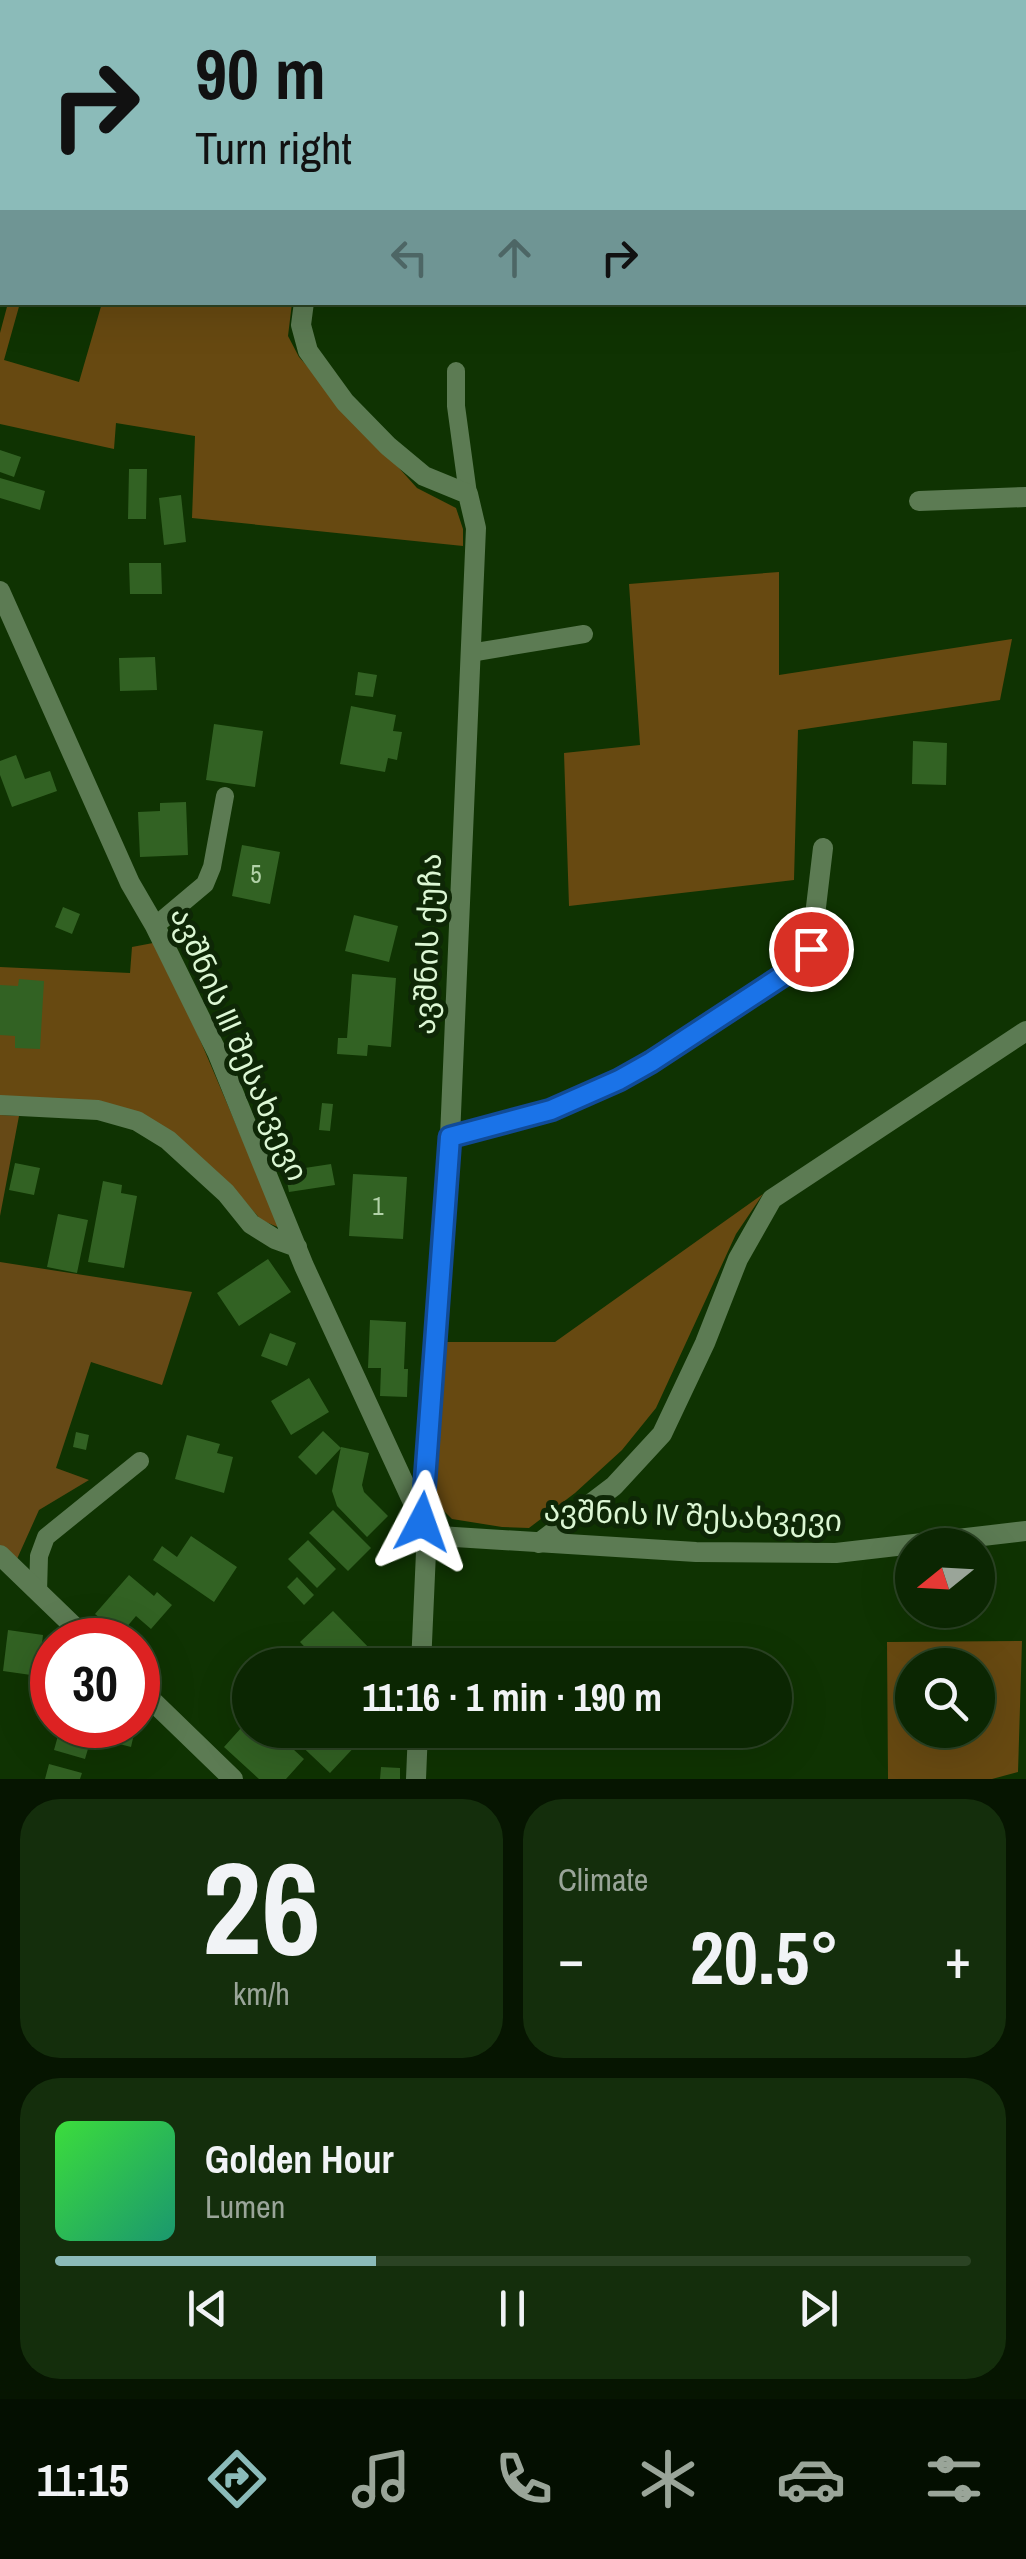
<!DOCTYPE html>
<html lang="en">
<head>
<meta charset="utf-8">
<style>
	body { margin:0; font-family:"Archivo Narrow","Noto Sans Georgian",sans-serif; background:#142e0c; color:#f1f3f6; height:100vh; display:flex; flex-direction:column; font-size:38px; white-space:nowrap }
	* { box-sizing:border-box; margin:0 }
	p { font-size:32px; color:#9aa599 }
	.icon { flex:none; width:55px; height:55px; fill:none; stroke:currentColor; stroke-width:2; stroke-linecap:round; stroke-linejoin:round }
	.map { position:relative; height:1779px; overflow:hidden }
	.side { display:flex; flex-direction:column; gap:20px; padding:20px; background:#061501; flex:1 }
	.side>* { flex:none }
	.top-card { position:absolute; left:0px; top:0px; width:1028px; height:305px; box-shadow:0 10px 40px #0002,0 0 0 2px #2b4324; background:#8bbbb9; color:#111; overflow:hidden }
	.needle { width:65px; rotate:252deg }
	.buttons { position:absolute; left:895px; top:1528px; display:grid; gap:20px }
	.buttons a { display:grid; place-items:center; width:100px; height:100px; border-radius:50%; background:#0b2602; box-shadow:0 10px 40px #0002,0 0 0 2px #2b4324; font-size:50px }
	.speed { position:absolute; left:30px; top:1618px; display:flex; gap:20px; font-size:50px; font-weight:700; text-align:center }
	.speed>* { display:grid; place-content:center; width:130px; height:130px; border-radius:50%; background:#0b2602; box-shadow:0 10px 40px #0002,0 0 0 2px #2b4324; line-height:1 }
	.speed .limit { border:15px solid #d22; background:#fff; color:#111 }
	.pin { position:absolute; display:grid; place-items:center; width:85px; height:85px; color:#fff; margin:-42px; border:5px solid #fff; border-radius:50%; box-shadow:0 2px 10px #0007 }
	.me { position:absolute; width:110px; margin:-55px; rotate:4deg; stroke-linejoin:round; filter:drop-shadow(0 0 8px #0008) }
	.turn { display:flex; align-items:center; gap:35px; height:210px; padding:0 30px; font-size:45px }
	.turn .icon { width:130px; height:130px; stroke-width:2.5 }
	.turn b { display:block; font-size:70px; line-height:85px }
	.lanes { display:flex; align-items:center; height:95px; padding:0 30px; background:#0003; justify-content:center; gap:50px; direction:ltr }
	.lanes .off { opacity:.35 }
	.big { font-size:75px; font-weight:800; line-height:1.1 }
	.side .tile { flex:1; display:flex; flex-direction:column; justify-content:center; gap:15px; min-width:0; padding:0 35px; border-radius:40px; background:#142e0c }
	.side .dial { align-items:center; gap:0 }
	.dial b { font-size:130px; line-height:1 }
	.song { display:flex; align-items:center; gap:30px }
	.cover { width:120px; height:120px; border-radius:15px; background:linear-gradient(135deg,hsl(120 70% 55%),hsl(160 70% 35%)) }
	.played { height:10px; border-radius:5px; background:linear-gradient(90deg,#8bbbb9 35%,#2b4324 35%) }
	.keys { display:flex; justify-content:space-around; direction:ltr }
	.heat { display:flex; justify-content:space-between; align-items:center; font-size:55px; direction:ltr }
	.side .tiles { flex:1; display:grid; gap:20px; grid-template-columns:1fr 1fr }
	.tile:last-child { grid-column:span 2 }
	.trip { position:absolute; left:232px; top:1648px; width:560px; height:100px; border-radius:50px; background:#0b2602; box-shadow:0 10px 40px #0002,0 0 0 2px #2b4324; font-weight:800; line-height:100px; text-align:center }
	.tab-bar { display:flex; height:160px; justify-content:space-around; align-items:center; background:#040f01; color:#9aa599 }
	.tab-bar .icon { width:70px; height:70px }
	.tab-bar .on { color:#8bbbb9 }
	.tab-bar b { font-size:45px; color:#f1f3f6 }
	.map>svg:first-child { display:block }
</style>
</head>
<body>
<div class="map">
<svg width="1026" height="1779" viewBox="0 0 1026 1779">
	<rect width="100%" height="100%" fill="#0f3302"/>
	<path fill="#674911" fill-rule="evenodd" d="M0,0H104L103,2H2V153L0,155Z
		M8,303H20L4,360L79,382L102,303H292L288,336L299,357L417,488L456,508L463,529V546L192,518L195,436L116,423L114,449L0,424V333Z
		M779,572V675L1012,639L1000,700L798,730L794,880L569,906L564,753L640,745L629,584Z
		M153,943L195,1028L280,1228L261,1220L243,1199L174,1134L0,1098V967L130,973L132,947Z
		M763,1194L736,1234L656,1408L622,1450L575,1493L529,1528L502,1527L452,1519L438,1505L434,1483L441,1342H555Z
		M1022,1641L1018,1772L992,1779H888L887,1642ZM912,1665H978V1730H912Z"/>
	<path fill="#664916" d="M0,1115L19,1116L0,1216Z
		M0,1262L192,1292L162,1385L91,1362L56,1468L89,1480L39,1510L17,1559L0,1546Z"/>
	<path fill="#326223" d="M0,450L21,457L14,477L0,472Z
		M129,469H147L146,519H128Z
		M0,478L45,491L40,510L0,498Z
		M181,495L186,542L164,545L159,498Z
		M129,563H161L162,594H130Z
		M155,657L157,690L120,691L119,658Z
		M358,672L377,675L373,697L355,695Z
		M351,706L396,715L393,731L402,732L397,760L388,758L385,772L340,764Z
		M214,724L263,731L255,787L206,780Z
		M913,741L947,743L946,785L912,784Z
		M16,755L25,779L50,771L57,791L12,807L0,775V761Z
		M186,802L188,855L140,857L138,812L160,811V803Z
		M242,845L280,852L270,904L232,896Z
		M63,907L80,914L72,934L55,927Z
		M354,915L398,926L389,962L345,951Z
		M352,974L396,978L391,1047L368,1045L367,1056L337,1054L338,1038H347Z
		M19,979L44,981L40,1049L15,1048V1036L0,1035V985L18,986Z
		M322,1103L333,1104L330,1131L319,1130Z
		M295,1147L300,1161L282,1168L276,1153Z
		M15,1163L40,1168L34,1195L9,1190Z
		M331,1164L335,1185L289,1192L285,1171Z
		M353,1174L407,1177L403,1239L349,1236Z
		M103,1181L122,1185L121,1193L137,1196L124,1268L88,1262Z
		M58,1214L88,1220L77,1273L47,1267Z
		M268,1259L291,1292L239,1326L217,1293Z
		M370,1320L406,1322L404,1369H408L407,1397L380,1396L381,1368H368Z
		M270,1333L296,1343L287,1366L261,1356Z
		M309,1378L329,1412L291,1435L271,1401Z
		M323,1431L341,1448L316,1475L298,1457Z
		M76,1432L89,1435L86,1450L73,1447Z
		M187,1435L220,1444L217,1453L233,1457L224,1493L175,1479Z
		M341,1447L369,1453L362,1485L364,1492L388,1516L367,1537L337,1506L332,1491Z
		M333,1510L371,1548L348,1571L309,1533Z
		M191,1536L237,1567L214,1602L153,1560L162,1546L177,1557Z
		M308,1540L336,1569L317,1588L288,1559Z
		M129,1575L154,1596L157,1592L172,1605L151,1629L136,1616L120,1635L95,1614Z
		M297,1577L314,1595L304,1605L287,1587Z
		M333,1611L375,1654L363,1665H322L300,1642Z
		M8,1630L43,1635L38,1676L3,1671Z
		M51,1638H52V1688L40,1686Z
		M250,1718V1730H272L304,1759L286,1779H259L224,1747Z
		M61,1725H95L85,1759L54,1750Z
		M103,1725H136L131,1747L100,1739Z
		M298,1730H346L359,1742L330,1773L292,1737Z
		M49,1764L82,1773L80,1779H45Z
		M381,1767L400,1768V1779H380Z"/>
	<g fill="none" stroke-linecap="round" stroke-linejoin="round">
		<path stroke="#5c7b53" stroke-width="18" d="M456,371V406L468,494
			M470,653L584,634
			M155,926L205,884L212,867L225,796
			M38,1592L39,1556L46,1537L140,1461"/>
		<path stroke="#5c7b53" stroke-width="20" d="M393,2L394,0
			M304,302L301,325L308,351L345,402L388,446L424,476L468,494L476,528L450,1137L422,1522L426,1552L421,1665
			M919,501L1026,497
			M0,591L130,883L155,926L217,1052L304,1266L422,1522L439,1536L696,1552L836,1553L1026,1531
			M0,1105L98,1110L137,1121L168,1140L226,1193L251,1224L275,1239L297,1247
			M450,1137L551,1110L619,1080L651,1062L801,963L811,949L823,848
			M539,1543L614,1486L662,1434L705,1343L738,1259L772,1199L1026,1031
			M0,1555L88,1640
			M138,1687L233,1779
			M416,1779L418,1730"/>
	</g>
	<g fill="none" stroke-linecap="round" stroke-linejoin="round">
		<defs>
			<path id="route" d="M422,1522L450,1137L551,1110L619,1080L651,1062L802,963L811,949"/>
		</defs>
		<use href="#route" stroke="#114b97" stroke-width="25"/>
		<use href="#route" stroke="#1a73e8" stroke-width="18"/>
	</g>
	<g text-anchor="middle" stroke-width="10" stroke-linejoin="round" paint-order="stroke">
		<g font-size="25" fill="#b2d2a8">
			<text x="256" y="883">5</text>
			<text x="378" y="1215">1</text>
		</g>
		<g font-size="30" fill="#dcf7d4" stroke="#0e2706">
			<text transform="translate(428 944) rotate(-88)" y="10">ავშნის ქუჩა</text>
			<text transform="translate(239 1044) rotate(66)" y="10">ავშნის III შესახვევი</text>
			<text transform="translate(693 1516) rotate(2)" y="10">ავშნის IV შესახვევი</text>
		</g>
	</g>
</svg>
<div class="buttons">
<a><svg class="needle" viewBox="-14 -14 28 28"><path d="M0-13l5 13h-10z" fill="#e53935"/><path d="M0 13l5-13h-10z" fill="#9aa599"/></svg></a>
<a><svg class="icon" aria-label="search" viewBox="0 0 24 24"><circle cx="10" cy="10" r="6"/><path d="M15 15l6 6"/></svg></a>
</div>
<div class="speed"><div class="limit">30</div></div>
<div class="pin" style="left:811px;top:949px;background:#d93025"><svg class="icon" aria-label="arrive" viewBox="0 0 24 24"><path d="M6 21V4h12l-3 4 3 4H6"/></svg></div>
<svg class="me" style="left:422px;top:1522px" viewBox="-20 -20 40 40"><path d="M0-17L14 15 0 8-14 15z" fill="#1a73e8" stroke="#fff" stroke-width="4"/></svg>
<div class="trip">11:16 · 1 min · 190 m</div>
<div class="top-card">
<div class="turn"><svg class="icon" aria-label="right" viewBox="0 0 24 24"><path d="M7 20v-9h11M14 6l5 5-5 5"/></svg><div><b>90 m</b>Turn right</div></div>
<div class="lanes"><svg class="icon off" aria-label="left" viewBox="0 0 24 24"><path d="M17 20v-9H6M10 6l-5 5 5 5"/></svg><svg class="icon off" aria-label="ahead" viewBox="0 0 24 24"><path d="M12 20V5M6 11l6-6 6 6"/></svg><svg class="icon" aria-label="right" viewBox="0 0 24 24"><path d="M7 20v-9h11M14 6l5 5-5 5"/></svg></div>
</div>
</div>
<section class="side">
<div class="tiles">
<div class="tile dial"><b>26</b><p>km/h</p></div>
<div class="tile"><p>Climate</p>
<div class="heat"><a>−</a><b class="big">20.5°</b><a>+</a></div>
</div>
<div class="tile">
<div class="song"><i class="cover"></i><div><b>Golden Hour</b><p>Lumen</p></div></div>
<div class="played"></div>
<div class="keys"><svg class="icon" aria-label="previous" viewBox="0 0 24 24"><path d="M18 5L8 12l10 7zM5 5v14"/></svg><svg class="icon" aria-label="pause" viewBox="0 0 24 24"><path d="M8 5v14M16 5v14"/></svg><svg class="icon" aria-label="next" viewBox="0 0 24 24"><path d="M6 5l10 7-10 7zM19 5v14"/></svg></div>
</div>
</div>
</section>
<nav class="tab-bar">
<b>11:15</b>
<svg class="icon on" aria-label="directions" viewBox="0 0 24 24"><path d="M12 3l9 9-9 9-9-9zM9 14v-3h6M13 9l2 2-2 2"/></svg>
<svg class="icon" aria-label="music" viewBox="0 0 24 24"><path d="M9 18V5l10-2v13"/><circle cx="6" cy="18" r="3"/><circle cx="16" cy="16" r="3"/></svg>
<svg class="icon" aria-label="phone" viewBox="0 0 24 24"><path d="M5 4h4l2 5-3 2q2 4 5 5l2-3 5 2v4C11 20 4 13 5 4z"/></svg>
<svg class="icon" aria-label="climate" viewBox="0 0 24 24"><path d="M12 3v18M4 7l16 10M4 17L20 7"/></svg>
<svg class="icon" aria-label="car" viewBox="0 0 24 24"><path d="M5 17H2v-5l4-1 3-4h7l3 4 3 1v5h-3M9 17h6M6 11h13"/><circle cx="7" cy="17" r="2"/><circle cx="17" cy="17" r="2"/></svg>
<svg class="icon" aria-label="filters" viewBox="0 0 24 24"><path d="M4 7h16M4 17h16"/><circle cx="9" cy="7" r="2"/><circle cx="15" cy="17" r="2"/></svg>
</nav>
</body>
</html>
